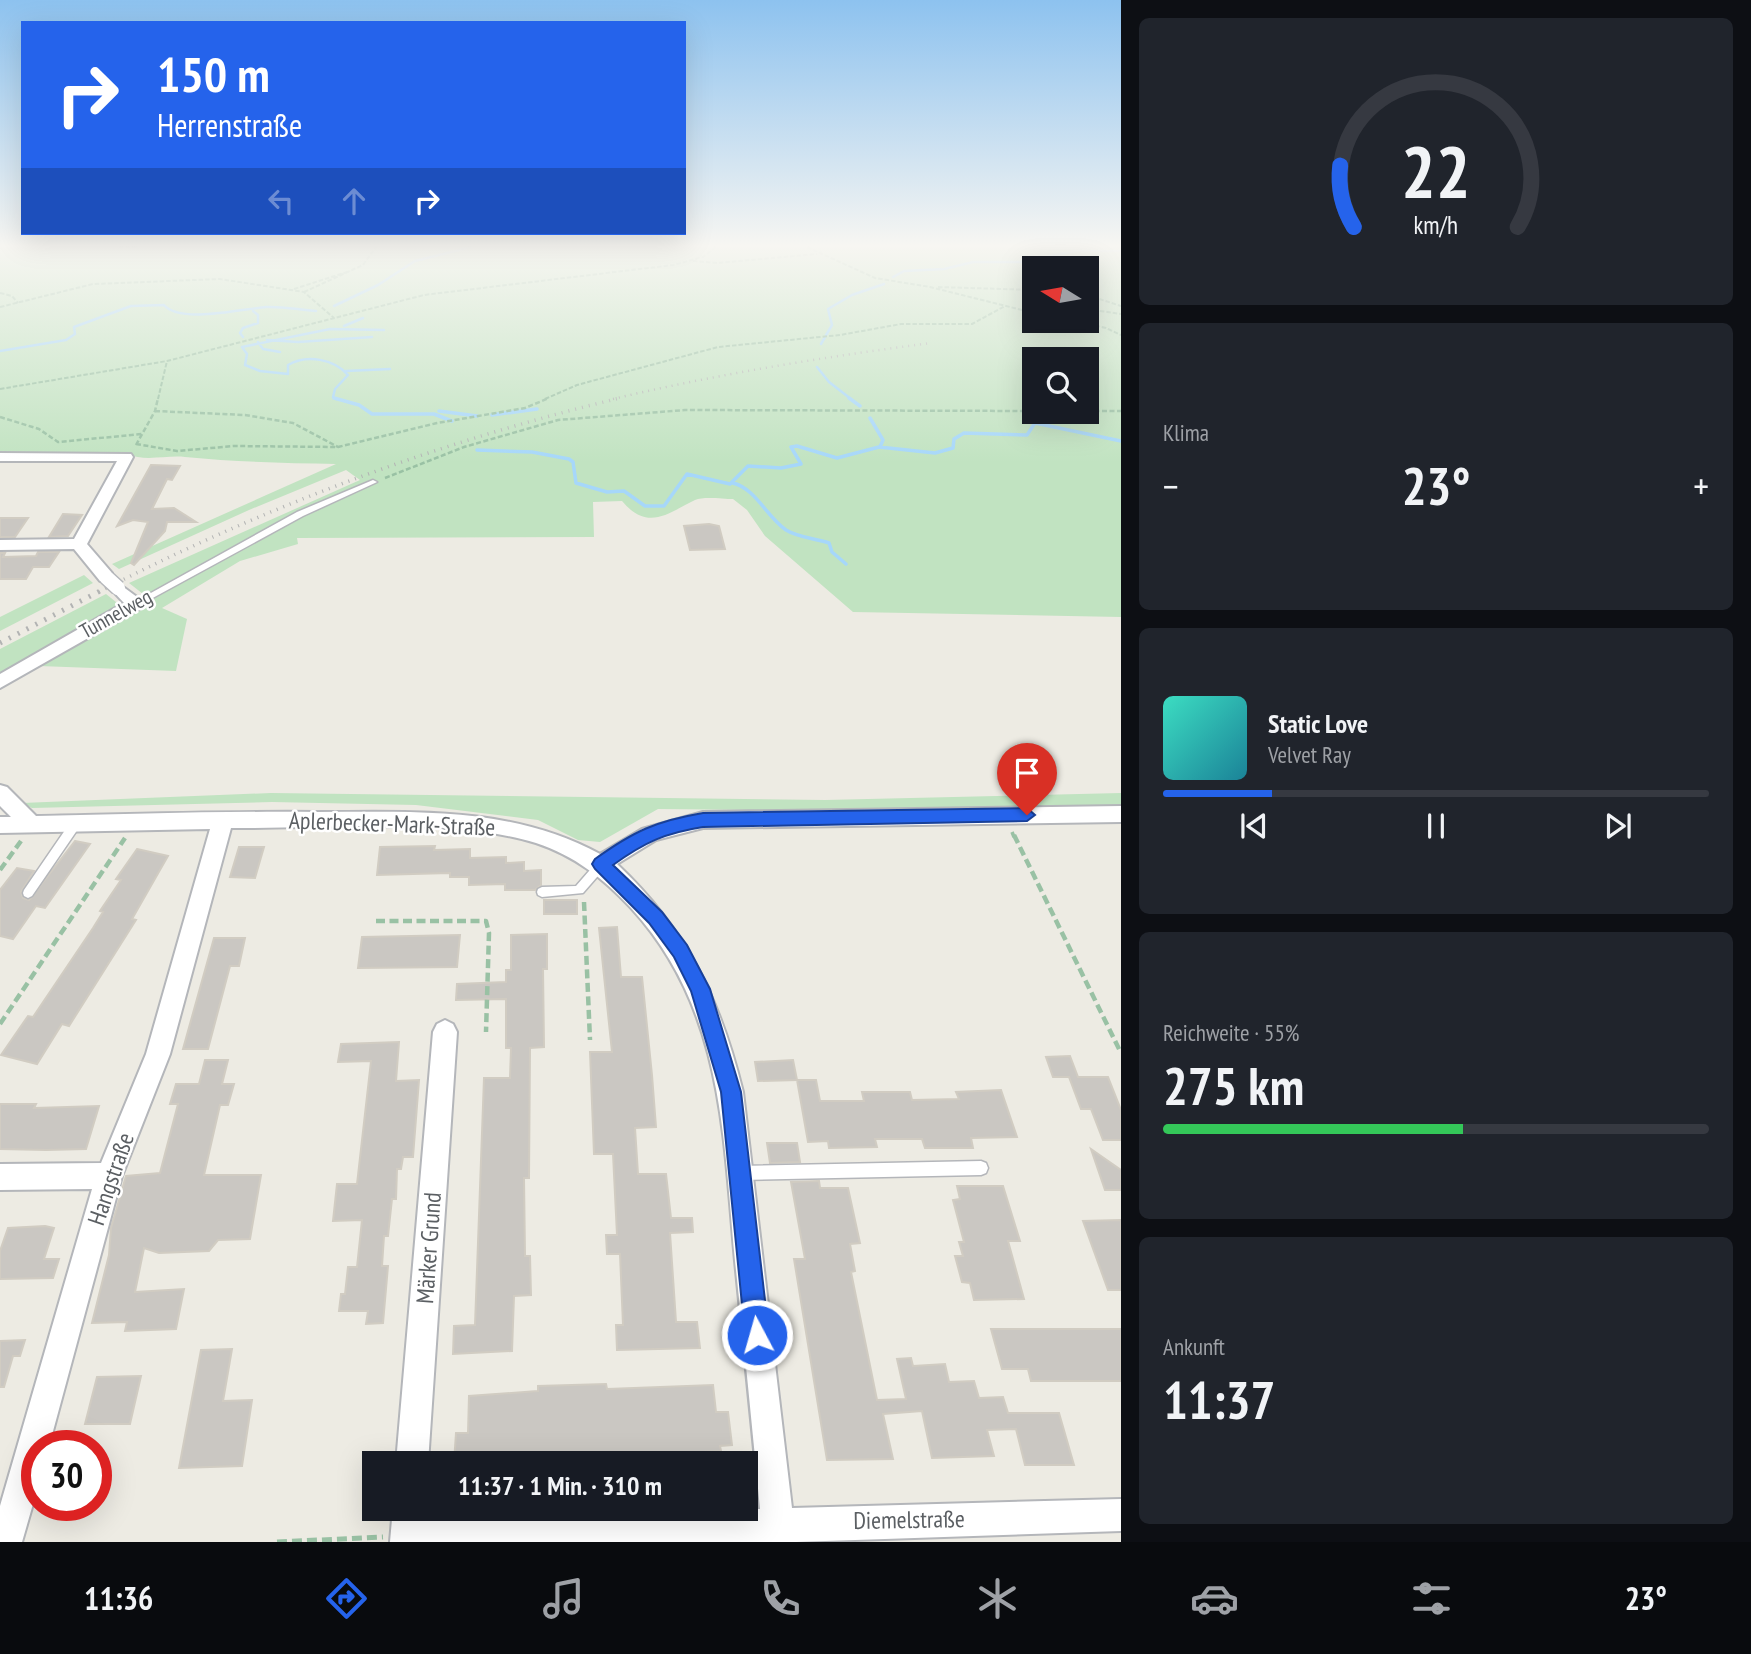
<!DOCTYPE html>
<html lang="de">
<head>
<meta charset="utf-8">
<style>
	body { margin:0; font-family:"PT Sans Narrow",sans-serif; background:#20242c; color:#f1f3f6; height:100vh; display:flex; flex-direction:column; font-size:26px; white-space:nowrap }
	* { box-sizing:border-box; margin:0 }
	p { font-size:23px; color:#9ea1a6 }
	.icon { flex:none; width:38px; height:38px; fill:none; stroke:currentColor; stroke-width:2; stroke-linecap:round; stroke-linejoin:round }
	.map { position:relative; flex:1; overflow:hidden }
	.details { display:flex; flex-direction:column; gap:18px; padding:18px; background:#0d0f14; width:630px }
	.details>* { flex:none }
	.top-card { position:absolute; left:21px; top:21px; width:665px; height:214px; border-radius:0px; box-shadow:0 7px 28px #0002; background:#2563eb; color:#fff; overflow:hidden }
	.needle { width:46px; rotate:281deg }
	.controls { position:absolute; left:1022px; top:256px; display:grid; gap:14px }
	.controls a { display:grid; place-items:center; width:77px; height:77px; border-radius:0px; background:#171b24; box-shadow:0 7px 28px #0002; font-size:35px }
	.speed { position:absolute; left:21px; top:1430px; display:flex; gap:14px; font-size:35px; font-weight:700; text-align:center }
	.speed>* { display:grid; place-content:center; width:91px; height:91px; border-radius:50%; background:#171b24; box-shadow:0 7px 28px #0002; line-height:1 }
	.speed .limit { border:10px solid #d22; background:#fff; color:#111 }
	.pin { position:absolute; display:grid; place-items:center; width:60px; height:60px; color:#fff; margin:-72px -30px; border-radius:50% 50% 50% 0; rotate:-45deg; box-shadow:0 0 7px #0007 }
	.pin .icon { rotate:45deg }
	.me { position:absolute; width:77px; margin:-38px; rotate:354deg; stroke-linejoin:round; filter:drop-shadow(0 0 5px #0008) }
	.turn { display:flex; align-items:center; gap:24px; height:147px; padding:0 21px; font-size:32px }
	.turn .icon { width:91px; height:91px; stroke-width:2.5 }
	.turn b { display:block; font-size:49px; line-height:60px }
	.lanes { display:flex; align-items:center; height:66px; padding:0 21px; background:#0003; justify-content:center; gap:35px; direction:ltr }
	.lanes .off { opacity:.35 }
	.big { font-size:52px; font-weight:800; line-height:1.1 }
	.details .tile { flex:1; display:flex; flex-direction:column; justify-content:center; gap:10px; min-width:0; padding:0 24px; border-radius:10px; background:#20242c }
	.details .dial { align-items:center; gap:0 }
	.dial svg { height:182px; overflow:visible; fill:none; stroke:#363941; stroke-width:7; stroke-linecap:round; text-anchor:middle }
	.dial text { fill:#f1f3f6; stroke:none }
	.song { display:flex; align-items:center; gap:21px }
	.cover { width:84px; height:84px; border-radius:10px; background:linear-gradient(135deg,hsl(170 70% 55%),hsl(190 70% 35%)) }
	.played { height:7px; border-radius:4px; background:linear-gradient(90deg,#2563eb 20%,#363941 20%) }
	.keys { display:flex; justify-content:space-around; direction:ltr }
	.heat { display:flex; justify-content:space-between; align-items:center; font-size:38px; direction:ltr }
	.charge { height:10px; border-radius:5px; background:linear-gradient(90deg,#34c759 55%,#363941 0) }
	.trip { position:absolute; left:362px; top:1451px; width:396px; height:70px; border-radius:0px; background:#171b24; box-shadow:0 7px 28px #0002; font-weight:800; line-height:70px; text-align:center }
	.dock { display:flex; height:112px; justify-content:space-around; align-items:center; background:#090b0e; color:#9ea1a6 }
	.dock .icon { width:49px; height:49px }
	.dock .selected { color:#2563eb }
	.dock b { font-size:32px; color:#f1f3f6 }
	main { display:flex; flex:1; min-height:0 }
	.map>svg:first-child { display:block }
</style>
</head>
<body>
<main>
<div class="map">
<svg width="1121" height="1542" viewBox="0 0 1121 1542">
	<rect width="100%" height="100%" fill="#edebe3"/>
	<path fill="#c1e3c1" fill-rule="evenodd" d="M0,247H1121V617L853,612L765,536L747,510L733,499C723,499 704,496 695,500C668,513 648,532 622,501L593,502L594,537L297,538L298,544L240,561L162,608L187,619L176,671L39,666L53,644L0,673V649L106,594L131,614L152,601L129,583L360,480L346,470L249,510L119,569L112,564L336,464C285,463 236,462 185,457C166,455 145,462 127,454L0,455ZM1034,268H1087V320H1034ZM1034,359H1087V411H1034Z
		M84,575L93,583L0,631V617Z
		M271,793L825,800L1121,793V824H1015L997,807L868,811L658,809L600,842L578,840L538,820L416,805L272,802L32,808L22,803Z"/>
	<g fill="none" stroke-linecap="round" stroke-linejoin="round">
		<path stroke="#a6d7fa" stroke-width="2.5" d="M893,277L904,271L944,269L973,262H1021L1075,251H1121
			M334,306L378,285L415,261L471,247
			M344,326L363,318
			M243,337L240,333L243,328L258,323V315L253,311
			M267,340L298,342L372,337
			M258,342L263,349L280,352
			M821,344L832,325L828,309L852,295L884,284
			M0,351L66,340L75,334L74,327L131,306L164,305C180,324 242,309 266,307C282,306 300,310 316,311
			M817,367L829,382L851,399
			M346,371L390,369
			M336,399L333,397L335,389L348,375C334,359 307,354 288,365V374L260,371L245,365L247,354L242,347L330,329L384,330"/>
		<path stroke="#a6d7fa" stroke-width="3.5" d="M334,398L359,405L372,414H434L452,421
			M849,398L860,406
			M439,411L477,416
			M492,415L537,409
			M870,418L883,440L880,447
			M477,450L532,452L569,459L573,462L576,483L607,492L624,491L645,506H664L687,474L730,484L748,466L781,468L801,464L791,447L797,446L837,458L879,447L935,453L953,448L954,439L964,433L1027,435L1035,423L1121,441
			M733,483C756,489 766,516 786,530C799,538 815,538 829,543L832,552L846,564"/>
	</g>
	<path fill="#cac7c2" stroke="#d1ccc2" stroke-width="2" d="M151,465L180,466L172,480L167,479L152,509L174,508L196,522H167L165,531L134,565L131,563L148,522L133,520L117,526Z
		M63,514L82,515L68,536L49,537Z
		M0,518H28L15,537H0Z
		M709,524L719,526L725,549L690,550L684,526Z
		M38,552H59L49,567H33L26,579H0V553H5L3,557L36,556Z
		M75,841L90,844L45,908L36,906L13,939L0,936V890L17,868L34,871L21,892L23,898L29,900Z
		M435,846L434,850L470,849V858L506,857V863L524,862V871L541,870V885L535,890H505V884L469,885V877H450V873L377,875L380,847Z
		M239,847H264L255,878L230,877Z
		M137,849L168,856L132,919L136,920L69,1026L62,1024L37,1064L1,1055L28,1016L33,1017L93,928L103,912L100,911L121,880L116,879Z
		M544,900H577V914H544Z
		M617,927L621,977H642L652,1075L656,1127L635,1128L638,1174H666L671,1218H692L693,1232L670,1233L676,1322H697L700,1348L617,1350L616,1325H623L620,1254H607L606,1235H617L613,1154H594L590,1052H612L599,928Z
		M547,934V969H543L544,1047L530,1048L529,1178H524L525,1256H530L531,1295L514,1296L512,1351L453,1354L454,1326L475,1325L484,1078H510L511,1048H506V999L456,1000L457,984L506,982V970H511V935Z
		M460,935L457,967L358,968L362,937Z
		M214,938H245L239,966H230L208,1049H183Z
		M399,1042L396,1081L419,1080L413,1157H403L401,1169H397L396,1199H392L388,1236H384L382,1266H388L383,1323L366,1324L368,1311H339L341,1294H345L348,1267H357L362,1220L333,1221L337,1184H357L371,1061L338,1062L341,1044Z
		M1070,1056L1078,1077H1108L1121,1110V1140H1103L1091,1109H1081L1069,1077H1053L1046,1057Z
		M205,1060H228L222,1084H234L228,1105H220L204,1175H261L250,1239L218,1240L209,1251L159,1253L144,1248L135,1292L184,1289L176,1329L125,1331L127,1322L92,1323L109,1255L111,1228L126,1176L160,1173L178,1104H170L176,1084H199Z
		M793,1060L797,1080L758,1081L755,1062Z
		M797,1080H816L820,1101H864L862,1092H910L912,1100L959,1099L956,1092L1001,1090L1017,1137L971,1138L973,1148H925L922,1139H875L877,1147L829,1148L828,1141L808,1142Z
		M0,1104H36L34,1108L99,1106L86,1149L46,1150L0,1149Z
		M767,1143H797L800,1162L770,1163Z
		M1091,1149L1121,1170V1190H1105Z
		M819,1181L820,1188H848L860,1243L850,1244L855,1271L851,1272L877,1400L906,1399L897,1359L911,1358L913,1366L945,1364L949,1382L974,1381L979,1398L1003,1397L1008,1413H1059L1074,1465H1025L1016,1429L987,1430L994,1456L932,1458L922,1411L883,1414L893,1459L827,1460L794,1259H805L791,1182Z
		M957,1186H1003L1020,1241H1008L1024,1299L974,1300L970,1283L962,1282L955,1256H963L959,1242H964L953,1200L960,1199Z
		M1121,1220V1290H1108L1083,1221Z
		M45,1226L54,1228L44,1259H59L53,1278L0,1279V1251L8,1228Z
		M991,1329H1121V1381H1031L1028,1369H1002Z
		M25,1340L20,1356H13L4,1387H0V1341Z
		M232,1349L223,1401L252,1400L242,1466L179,1468L201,1350Z
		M141,1376L130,1424H85L97,1377Z
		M606,1384L607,1389L713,1385L716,1412H728L732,1445L720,1446L721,1451L703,1452V1457L686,1460L657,1453V1459L610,1461V1457L539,1459V1463H454L456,1433H468L469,1396L538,1391V1386Z"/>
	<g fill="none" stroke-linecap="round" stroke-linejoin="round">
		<defs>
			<path id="service" d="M373,480L377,482L375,483L303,516L138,606H132L131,604L297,512Z
				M76,819L80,820L81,823L80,826L32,896L28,898L24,896L23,893L24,890L72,820Z
				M600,862L604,863L605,866L604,869L583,893L542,897L538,895L537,892L538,889L542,887L576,886L596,863Z
				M981,1161L986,1163L988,1168L986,1173L981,1175L740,1180L735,1178L733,1173L735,1168L740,1166Z"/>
			<path id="minor" d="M0,453L131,454L133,457L87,544L112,573V581H100L74,549L0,550V540L74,539L117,461H0Z
				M118,583L141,600V608L0,688V674L124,603L110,588Z
				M0,785L7,787L36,816C131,814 224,811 318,812C415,812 512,806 600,854L642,829L703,812L1121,806V822L703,828L656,840L617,864C687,930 720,999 743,1092L792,1508L1121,1499V1531L796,1542H390L393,1508H425L424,1518L760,1509C752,1426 744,1343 735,1261C723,1133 723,1008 631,908C603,878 575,856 536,843C455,818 332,828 246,828H231L170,1054L122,1176L49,1446H37V1490L22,1542H0V1506L92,1189L0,1190V1164L101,1163L146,1054L210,829L0,833V817H11L0,806Z
				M445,1020L453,1024L457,1032L428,1463H396L433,1032L437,1024Z"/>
		</defs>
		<use href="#service" stroke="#b4b6ba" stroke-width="3"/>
		<use href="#minor" stroke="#b4b6ba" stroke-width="4"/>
		<path stroke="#99c1a4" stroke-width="2" stroke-dasharray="4.5 2" stroke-linecap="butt" d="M119,247H137
			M807,247L875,278L930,287L1034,313
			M693,261L717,263L817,254
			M938,287L1034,290
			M294,289L350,271
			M304,292L363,265L376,247
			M0,293L12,296L18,303
			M1087,295L1121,306
			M0,307L93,284L220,279L304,292L334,318
			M1087,309L1121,314
			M1070,320L1106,328L1121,335
			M0,389L167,361L424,295L673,265L703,257L716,247
			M158,399L167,361
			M545,399L577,385L718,347L840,335L901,324H972L1005,306"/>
		<path stroke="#99c1a4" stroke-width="2.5" stroke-dasharray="5 2.5" stroke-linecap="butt" d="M155,411L245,415L293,423L338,447
			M1087,411H1121
			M0,417L39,429L58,442L142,434
			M136,444L177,451L234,446L338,447L437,423L525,408L549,398
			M136,445L155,411L158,398
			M385,478L464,447L558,420L685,410L1034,411"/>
		<path stroke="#99c1a4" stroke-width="3.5" stroke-dasharray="7 3.5" stroke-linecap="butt" d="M1012,832L1014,837"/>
		<path stroke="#99c1a4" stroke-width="4.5" stroke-dasharray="9 4.5" stroke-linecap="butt" d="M1014,835L1121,1053
			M0,870L21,841
			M584,902L590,1040
			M376,921H486L489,933L486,1032
			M0,1024L125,838"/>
		<path stroke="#99c1a4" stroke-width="5" stroke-dasharray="10 5" stroke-linecap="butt" d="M277,1542L383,1537"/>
		<use href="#service" fill="#fff" fill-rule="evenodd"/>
		<use href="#minor" fill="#fff" fill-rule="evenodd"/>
		<path stroke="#b2b3b3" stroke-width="2.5" stroke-dasharray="1 5" stroke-linecap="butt" d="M613,399C718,374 824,357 931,343"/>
		<path stroke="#b2b3b3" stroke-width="3.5" stroke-dasharray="1 6" stroke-linecap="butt" d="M99,592C263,507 441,441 620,398"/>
		<path stroke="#b2b3b3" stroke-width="5" stroke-dasharray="2 8" stroke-linecap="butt" d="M0,643L102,590"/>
		<defs>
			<path id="minor-bridge" d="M106,577L118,588"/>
		</defs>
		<use href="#minor-bridge" stroke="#b4b6ba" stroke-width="17" stroke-linecap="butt"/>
		<use href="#minor-bridge" stroke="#fff" stroke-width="14"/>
	</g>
	<linearGradient id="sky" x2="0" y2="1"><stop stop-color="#8dc2ef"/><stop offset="0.53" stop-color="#f7f6f2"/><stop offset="1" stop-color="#f7f6f2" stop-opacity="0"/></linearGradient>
	<rect width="1121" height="463" fill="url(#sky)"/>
	<path fill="#2563eb" stroke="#184099" stroke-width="2" d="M1027,808L1035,815L1027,821L703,827C665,833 645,842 613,865L662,912L687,945L710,989L741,1092L769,1335L766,1343L757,1347L749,1343L745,1335L721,1092L691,991L674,957L649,923L595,869L592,864L595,859C634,831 656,821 703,813Z"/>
	<g text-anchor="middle" stroke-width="5" stroke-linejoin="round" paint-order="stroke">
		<g font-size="21" fill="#5b5f63" stroke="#fff">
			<text transform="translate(116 614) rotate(-29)" y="7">Tunnelweg</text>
		</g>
		<g font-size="24" fill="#5b5f63" stroke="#fff">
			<text transform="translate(392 824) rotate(2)" y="8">Aplerbecker-Mark-Straße</text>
			<text transform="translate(111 1179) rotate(-71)" y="8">Hangstraße</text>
			<text transform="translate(429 1248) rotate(-86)" y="8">Märker Grund</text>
			<text transform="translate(909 1520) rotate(-1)" y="8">Diemelstraße</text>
		</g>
	</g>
</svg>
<div class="controls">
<a><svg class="needle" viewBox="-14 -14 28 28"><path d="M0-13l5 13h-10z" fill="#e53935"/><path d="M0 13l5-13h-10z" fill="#9ea1a6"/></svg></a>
<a><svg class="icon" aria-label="search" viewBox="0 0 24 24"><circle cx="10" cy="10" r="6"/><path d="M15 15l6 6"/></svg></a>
</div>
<div class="speed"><div class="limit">30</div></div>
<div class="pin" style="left:1027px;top:815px;background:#d93025"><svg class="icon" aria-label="arrive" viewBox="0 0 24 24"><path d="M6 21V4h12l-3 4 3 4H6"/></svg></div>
<svg class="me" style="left:757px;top:1335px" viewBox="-20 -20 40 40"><circle r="17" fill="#2563eb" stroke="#fff" stroke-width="3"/><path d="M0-11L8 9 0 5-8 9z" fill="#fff"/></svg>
<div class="trip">11:37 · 1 Min. · 310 m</div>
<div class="top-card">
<div class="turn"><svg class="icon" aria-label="right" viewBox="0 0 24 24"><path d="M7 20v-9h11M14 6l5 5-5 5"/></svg><div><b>150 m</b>Herrenstraße</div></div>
<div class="lanes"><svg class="icon off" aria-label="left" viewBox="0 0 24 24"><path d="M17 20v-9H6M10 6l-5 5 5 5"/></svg><svg class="icon off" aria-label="ahead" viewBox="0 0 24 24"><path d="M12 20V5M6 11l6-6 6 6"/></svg><svg class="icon" aria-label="right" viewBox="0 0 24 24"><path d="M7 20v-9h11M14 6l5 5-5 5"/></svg></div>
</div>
</div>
<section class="details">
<div class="tile dial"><svg viewBox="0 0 100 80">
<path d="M14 69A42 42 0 1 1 86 69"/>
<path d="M14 69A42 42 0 0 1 8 42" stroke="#2563eb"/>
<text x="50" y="56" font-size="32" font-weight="700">22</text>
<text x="50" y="72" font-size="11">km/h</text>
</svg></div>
<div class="tile"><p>Klima</p>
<div class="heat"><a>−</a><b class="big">23°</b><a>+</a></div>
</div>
<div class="tile">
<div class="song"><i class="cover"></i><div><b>Static Love</b><p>Velvet Ray</p></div></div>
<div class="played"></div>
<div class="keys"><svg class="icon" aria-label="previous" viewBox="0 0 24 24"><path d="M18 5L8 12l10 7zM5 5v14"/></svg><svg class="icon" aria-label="pause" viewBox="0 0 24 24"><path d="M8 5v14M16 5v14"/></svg><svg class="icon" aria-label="next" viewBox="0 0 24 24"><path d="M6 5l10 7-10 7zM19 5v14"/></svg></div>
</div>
<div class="tile"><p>Reichweite · 55%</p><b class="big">275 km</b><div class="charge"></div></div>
<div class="tile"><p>Ankunft</p><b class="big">11:37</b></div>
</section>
</main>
<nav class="dock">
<b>11:36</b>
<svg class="icon selected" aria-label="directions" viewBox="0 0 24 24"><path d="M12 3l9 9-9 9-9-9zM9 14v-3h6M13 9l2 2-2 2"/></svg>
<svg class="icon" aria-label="music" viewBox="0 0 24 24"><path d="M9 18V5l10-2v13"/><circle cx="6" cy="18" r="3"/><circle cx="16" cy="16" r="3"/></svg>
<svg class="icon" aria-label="phone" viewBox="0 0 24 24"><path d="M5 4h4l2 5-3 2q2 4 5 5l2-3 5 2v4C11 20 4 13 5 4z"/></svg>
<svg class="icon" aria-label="climate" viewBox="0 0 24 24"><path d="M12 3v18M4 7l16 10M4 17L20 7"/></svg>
<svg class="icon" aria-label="car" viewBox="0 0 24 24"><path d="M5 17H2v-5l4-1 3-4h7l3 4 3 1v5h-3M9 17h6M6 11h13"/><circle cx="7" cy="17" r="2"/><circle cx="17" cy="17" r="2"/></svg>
<svg class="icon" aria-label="filters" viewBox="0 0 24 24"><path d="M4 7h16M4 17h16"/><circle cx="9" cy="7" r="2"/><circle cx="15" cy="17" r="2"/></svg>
<b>23°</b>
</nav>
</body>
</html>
